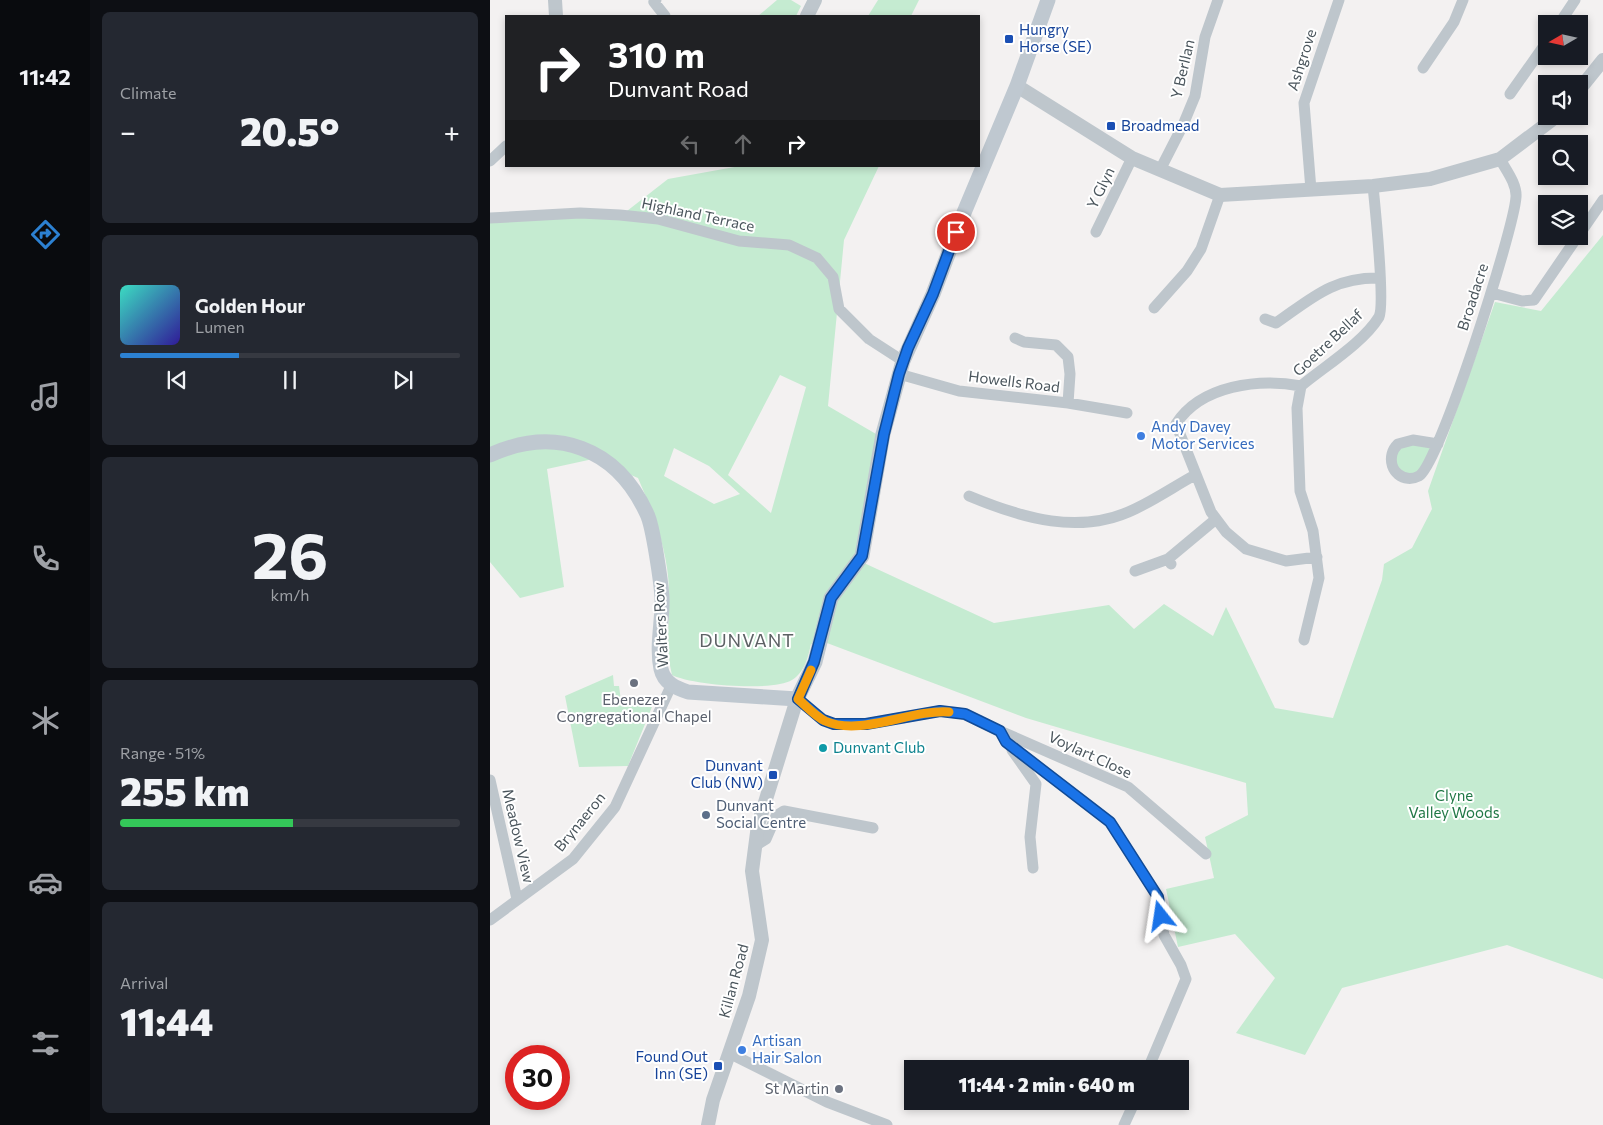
<!DOCTYPE html>
<html lang="en">
<head>
<meta charset="utf-8">
<style>
	body { margin:0; font-family:Commissioner,sans-serif; background:#242831; color:#f1f3f6; height:100vh; display:flex; flex-direction:column; font-size:19px; white-space:nowrap }
	* { box-sizing:border-box; margin:0 }
	p { font-size:16px; color:#9ea1a6 }
	.icon { flex:none; width:28px; height:28px; fill:none; stroke:currentColor; stroke-width:2; stroke-linecap:round; stroke-linejoin:round }
	.map { position:relative; flex:1; overflow:hidden }
	.side { display:flex; flex-direction:column; gap:12px; padding:12px; background:#0d0f14; width:400px }
	.side>* { flex:none }
	.hud { position:absolute; left:15px; top:15px; width:475px; height:152px; border-radius:0px; box-shadow:0 2px 8px #0003; background:#202124; color:#fff; overflow:hidden }
	.needle { width:32px; rotate:261deg }
	.buttons { position:absolute; left:1048px; top:15px; display:grid; gap:10px }
	.buttons a { display:grid; place-items:center; width:50px; height:50px; border-radius:0px; background:#171b24; box-shadow:0 2px 8px #0003; font-size:25px }
	.speed { position:absolute; left:15px; top:1045px; display:flex; gap:10px; font-size:25px; font-weight:700; text-align:center }
	.speed>* { display:grid; place-content:center; width:65px; height:65px; border-radius:50%; background:#171b24; box-shadow:0 2px 8px #0003; line-height:1 }
	.speed .limit { border:8px solid #d22; background:#fff; color:#111 }
	.pin { position:absolute; display:grid; place-items:center; width:42px; height:42px; color:#fff; margin:-21px; border:2px solid #fff; border-radius:50%; box-shadow:0 1px 5px #0007 }
	.me { position:absolute; width:55px; margin:-28px; rotate:345deg; stroke-linejoin:round; filter:drop-shadow(0 0 4px #0008) }
	.turn { display:flex; align-items:center; gap:18px; height:105px; padding:0 20px; font-size:22px }
	.turn .icon { width:65px; height:65px; stroke-width:2.5 }
	.turn b { display:block; font-size:35px; line-height:42px }
	.lanes { display:flex; align-items:center; height:48px; padding:0 20px; background:#0003; justify-content:center; gap:25px; direction:ltr }
	.lanes .off { opacity:.35 }
	.big { font-size:38px; font-weight:800; line-height:1.1 }
	.side .tile { flex:1; display:flex; flex-direction:column; justify-content:center; gap:8px; min-width:0; padding:0 18px; border-radius:8px; background:#242831 }
	.side .dial { align-items:center; gap:0 }
	.dial b { font-size:65px; line-height:1 }
	.song { display:flex; align-items:center; gap:15px }
	.cover { width:60px; height:60px; border-radius:8px; background:linear-gradient(135deg,hsl(170 70% 55%),hsl(250 70% 35%)) }
	.played { height:5px; border-radius:2px; background:linear-gradient(90deg,#2c81d2 35%,#363941 35%) }
	.keys { display:flex; justify-content:space-around; direction:ltr }
	.heat { display:flex; justify-content:space-between; align-items:center; font-size:28px; direction:ltr }
	.charge { height:8px; border-radius:4px; background:linear-gradient(90deg,#34c759 51%,#363941 0) }
	.trip { position:absolute; left:414px; top:1060px; width:285px; height:50px; border-radius:0px; background:#171b24; box-shadow:0 2px 8px #0003; font-weight:800; line-height:50px; text-align:center }
	main { display:flex; flex:1; min-height:0 }
	.menu { display:flex; flex-direction:column; width:90px; justify-content:space-around; align-items:center; background:#090b0e; color:#9ea1a6 }
	.menu .icon { width:35px; height:35px }
	.menu .on { color:#2c81d2 }
	.menu b { font-size:22px; color:#f1f3f6 }
	.map>svg:first-child { display:block }
</style>
</head>
<body>
<main>
<nav class="menu">
<b>11:42</b>
<svg class="icon on" aria-label="directions" viewBox="0 0 24 24"><path d="M12 3l9 9-9 9-9-9zM9 14v-3h6M13 9l2 2-2 2"/></svg>
<svg class="icon" aria-label="music" viewBox="0 0 24 24"><path d="M9 18V5l10-2v13"/><circle cx="6" cy="18" r="3"/><circle cx="16" cy="16" r="3"/></svg>
<svg class="icon" aria-label="phone" viewBox="0 0 24 24"><path d="M5 4h4l2 5-3 2q2 4 5 5l2-3 5 2v4C11 20 4 13 5 4z"/></svg>
<svg class="icon" aria-label="climate" viewBox="0 0 24 24"><path d="M12 3v18M4 7l16 10M4 17L20 7"/></svg>
<svg class="icon" aria-label="car" viewBox="0 0 24 24"><path d="M5 17H2v-5l4-1 3-4h7l3 4 3 1v5h-3M9 17h6M6 11h13"/><circle cx="7" cy="17" r="2"/><circle cx="17" cy="17" r="2"/></svg>
<svg class="icon" aria-label="filters" viewBox="0 0 24 24"><path d="M4 7h16M4 17h16"/><circle cx="9" cy="7" r="2"/><circle cx="15" cy="17" r="2"/></svg>
</nav>
<section class="side">
<div class="tile"><p>Climate</p>
<div class="heat"><a>−</a><b class="big">20.5°</b><a>+</a></div>
</div>
<div class="tile">
<div class="song"><i class="cover"></i><div><b>Golden Hour</b><p>Lumen</p></div></div>
<div class="played"></div>
<div class="keys"><svg class="icon" aria-label="previous" viewBox="0 0 24 24"><path d="M18 5L8 12l10 7zM5 5v14"/></svg><svg class="icon" aria-label="pause" viewBox="0 0 24 24"><path d="M8 5v14M16 5v14"/></svg><svg class="icon" aria-label="next" viewBox="0 0 24 24"><path d="M6 5l10 7-10 7zM19 5v14"/></svg></div>
</div>
<div class="tile dial"><b>26</b><p>km/h</p></div>
<div class="tile"><p>Range · 51%</p><b class="big">255 km</b><div class="charge"></div></div>
<div class="tile"><p>Arrival</p><b class="big">11:44</b></div>
</section>
<div class="map">
<svg width="1113" height="1125" viewBox="0 0 1113 1125">
	<rect width="100%" height="100%" fill="#f3f1f1"/>
	<path fill="#c5ebd1" fill-rule="evenodd" d="M287,0H301L311,6L306,16H268Z
		M388,0H429L421,16H378Z
		M250,166H389L354,240L338,406L386,434L374,563L504,623L619,605L644,629L674,604L723,636L736,607L785,708L843,718L892,580L894,564L922,548L942,509L938,491L1005,302L1051,311L1113,235V979L1017,945L852,988L815,1055L746,1033L785,978L745,934L688,947L676,889L724,878L715,837L758,815L756,783L536,718L337,643L321,644C318,657 315,672 302,680C283,692 201,685 182,675C175,647 180,618 179,590C178,550 163,513 148,478L103,459L57,469L74,587L30,598L0,562V213L137,211L178,179ZM290,375L316,387L281,513L238,475ZM184,448L219,466L250,494L224,504L174,476Z
		M908,444H948L925,478L903,466Z
		M123,675L124,686H129L131,701L166,697L138,766L89,767L75,696Z"/>
	<g fill="none" stroke-linecap="round" stroke-linejoin="round">
		<path stroke="#bec6cc" stroke-width="11" d="M166,0L164,2L175,16
			M1069,24L1085,0
			M933,68L964,22L973,0
			M1020,94L1056,43
			M0,161L16,146
			M670,170L693,125L705,96L715,37L728,0
			M821,190L814,103L849,0
			M0,218L90,213L130,215L168,219L249,241L299,245L327,258L343,277L349,309L379,339L413,361
			M606,232L642,158
			M1089,235L1113,200
			M1002,293L1032,301L1044,300L1088,236
			M664,308L697,271L711,249L730,195
			M775,319L786,323C822,298 843,277 890,278
			M525,338L534,342L566,345L578,357L580,374L578,403
			M409,374L469,391L578,403L637,413
			M811,386C769,378 711,385 686,424L721,512L736,532L756,549L796,561L827,557
			M948,444L923,440L908,444C906,446 903,450 902,454C898,471 914,484 929,476C949,465 1024,230 1026,197C1027,184 1016,170 1010,159
			M479,496C532,518 590,536 645,509C666,499 685,486 705,475
			M678,559L726,519
			M645,571L678,559L681,564
			M814,640L829,578L823,531L810,491L807,408L811,386C835,366 873,343 889,317C895,305 885,206 883,186
			M307,699L333,720L344,724H376L450,711L475,714L510,731L516,742L620,822L668,897L674,935L691,965L696,979L658,1069
			M510,731L638,787L716,854
			M522,750L546,784L540,837L543,868
			M0,780L27,899
			M265,846L276,839L286,816L294,811L383,828
			M0,920L83,859L125,807L181,686
			M239,1053L337,1102L397,1125
			M634,1125L645,1101"/>
		<path stroke="#bec6cc" stroke-width="14" d="M65,0L66,16
			M317,16L325,0
			M527,86L642,158L730,195L883,186L940,179L1010,159L1067,116
			M1089,90L1113,60
			M218,1125L223,1100L259,996L272,940L262,871L268,825L307,699"/>
		<path stroke="#bfc8d0" stroke-width="15" d="M0,455C66,425 127,448 157,514C163,526 171,582 172,597C173,620 166,645 171,669C174,683 186,688 198,692L307,699L325,662L341,598L372,556L393,434L413,361L443,294L473,215L527,86L558,0"/>
	</g>
	<g fill="none" stroke-linecap="round" stroke-linejoin="round">
		<defs>
			<path id="route" d="M466,232L443,294L418,348L409,374L394,434L372,556L341,598L324,662L308,699L333,720L344,724H376L450,711L475,714L510,731L516,742L620,822L668,897L671,916"/>
		</defs>
		<use href="#route" stroke="#114b97" stroke-width="12"/>
		<use href="#route" stroke="#1a73e8" stroke-width="9"/>
		<path stroke="#f59e0b" stroke-width="9" d="M321,670L308,699C316,706 325,716 335,721C371,737 421,709 459,712"/>
	</g>
	<g fill="#1a4fb4" stroke="#fff" stroke-width="2">
		<rect x="514" y="34" width="10" height="10" rx="2.5"/>
		<rect x="616" y="121" width="10" height="10" rx="2.5"/>
		<rect x="278" y="770" width="10" height="10" rx="2.5"/>
		<rect x="223" y="1061" width="10" height="10" rx="2.5"/>
	</g>
	<g fill="#3f7fe0" stroke="#fff" stroke-width="2">
		<circle cx="651" cy="436" r="5"/>
		<circle cx="252" cy="1050" r="5"/>
	</g>
	<g fill="#6b7280" stroke="#fff" stroke-width="2">
		<circle cx="144" cy="683" r="5"/>
		<circle cx="349" cy="1089" r="5"/>
	</g>
	<circle fill="#0f9aa8" stroke="#fff" stroke-width="2" cx="333" cy="748" r="5"/>
	<circle fill="#5c6f8a" stroke="#fff" stroke-width="2" cx="216" cy="815" r="5"/>
	<g text-anchor="middle" stroke-width="4" stroke-linejoin="round" paint-order="stroke">
		<g font-size="15" fill="#164399" stroke="#fff" text-anchor="start">
			<text x="529" y="35">Hungry<tspan x="529" dy="17">Horse (SE)</tspan></text>
			<text x="631" y="131">Broadmead</text>
			<text x="273" y="771" text-anchor="end">Dunvant<tspan x="273" dy="17">Club (NW)</tspan></text>
			<text x="218" y="1062" text-anchor="end">Found Out<tspan x="218" dy="17">Inn (SE)</tspan></text>
		</g>
		<g font-size="15" fill="#4a555c" stroke="#fff">
			<text transform="translate(812 60) rotate(-72)" y="5">Ashgrove</text>
			<text transform="translate(693 69) rotate(-77)" y="5">Y Berllan</text>
			<text transform="translate(611 188) rotate(-64)" y="5">Y Glyn</text>
			<text transform="translate(208 215) rotate(12)" y="5">Highland Terrace</text>
			<text transform="translate(983 297) rotate(-72)" y="5">Broadacre</text>
			<text transform="translate(838 343) rotate(-43)" y="5">Goetre Bellaf</text>
			<text transform="translate(524 382) rotate(7)" y="5">Howells Road</text>
			<text transform="translate(171 625) rotate(-93)" y="5">Walters Row</text>
			<text transform="translate(600 755) rotate(25)" y="5">Voylart Close</text>
			<text transform="translate(90 822) rotate(-51)" y="5">Brynaeron</text>
			<text transform="translate(28 836) rotate(77)" y="5">Meadow View</text>
			<text transform="translate(244 981) rotate(-75)" y="5">Killan Road</text>
		</g>
		<g font-size="15" fill="#366cbe" stroke="#fff" text-anchor="start">
			<text x="661" y="432">Andy Davey<tspan x="661" dy="17">Motor Services</tspan></text>
			<text x="262" y="1046">Artisan<tspan x="262" dy="17">Hair Salon</tspan></text>
		</g>
		<g font-size="15" fill="#5b616d" stroke="#fff">
			<text x="144" y="705">Ebenezer<tspan x="144" dy="17">Congregational Chapel</tspan></text>
			<text x="339" y="1094" text-anchor="end">St Martin</text>
		</g>
		<g font-size="15" fill="#0d838f" stroke="#fff" text-anchor="start">
			<text x="343" y="753">Dunvant Club</text>
		</g>
		<g font-size="15" fill="#217846" stroke="#fff">
			<text x="964" y="801">Clyne<tspan x="964" dy="17">Valley Woods</tspan></text>
		</g>
		<g font-size="15" fill="#4e5e75" stroke="#fff" text-anchor="start">
			<text x="226" y="811">Dunvant<tspan x="226" dy="17">Social Centre</tspan></text>
		</g>
		<g font-size="18" letter-spacing="1" fill="#5e6265" stroke="#fff">
			<text x="257" y="647">DUNVANT</text>
		</g>
	</g>
</svg>
<div class="buttons">
<a><svg class="needle" viewBox="-14 -14 28 28"><path d="M0-13l5 13h-10z" fill="#e53935"/><path d="M0 13l5-13h-10z" fill="#9ea1a6"/></svg></a>
<a><svg class="icon" aria-label="sound" viewBox="0 0 24 24"><path d="M4 9h4l5-4v14l-5-4H4zM17 9q2 3 0 6"/></svg></a>
<a><svg class="icon" aria-label="search" viewBox="0 0 24 24"><circle cx="10" cy="10" r="6"/><path d="M15 15l6 6"/></svg></a>
<a><svg class="icon" aria-label="layers" viewBox="0 0 24 24"><path d="M12 4l9 5-9 5-9-5zM3 14l9 5 9-5"/></svg></a>
</div>
<div class="speed"><div class="limit">30</div></div>
<div class="pin" style="left:466px;top:232px;background:#d93025"><svg class="icon" aria-label="arrive" viewBox="0 0 24 24"><path d="M6 21V4h12l-3 4 3 4H6"/></svg></div>
<svg class="me" style="left:671px;top:916px" viewBox="-20 -20 40 40"><path d="M0-17L14 15 0 8-14 15z" fill="#1a73e8" stroke="#fff" stroke-width="4"/></svg>
<div class="trip">11:44 · 2 min · 640 m</div>
<div class="hud">
<div class="turn"><svg class="icon" aria-label="right" viewBox="0 0 24 24"><path d="M7 20v-9h11M14 6l5 5-5 5"/></svg><div><b>310 m</b>Dunvant Road</div></div>
<div class="lanes"><svg class="icon off" aria-label="left" viewBox="0 0 24 24"><path d="M17 20v-9H6M10 6l-5 5 5 5"/></svg><svg class="icon off" aria-label="ahead" viewBox="0 0 24 24"><path d="M12 20V5M6 11l6-6 6 6"/></svg><svg class="icon" aria-label="right" viewBox="0 0 24 24"><path d="M7 20v-9h11M14 6l5 5-5 5"/></svg></div>
</div>
</div>
</main>
</body>
</html>
